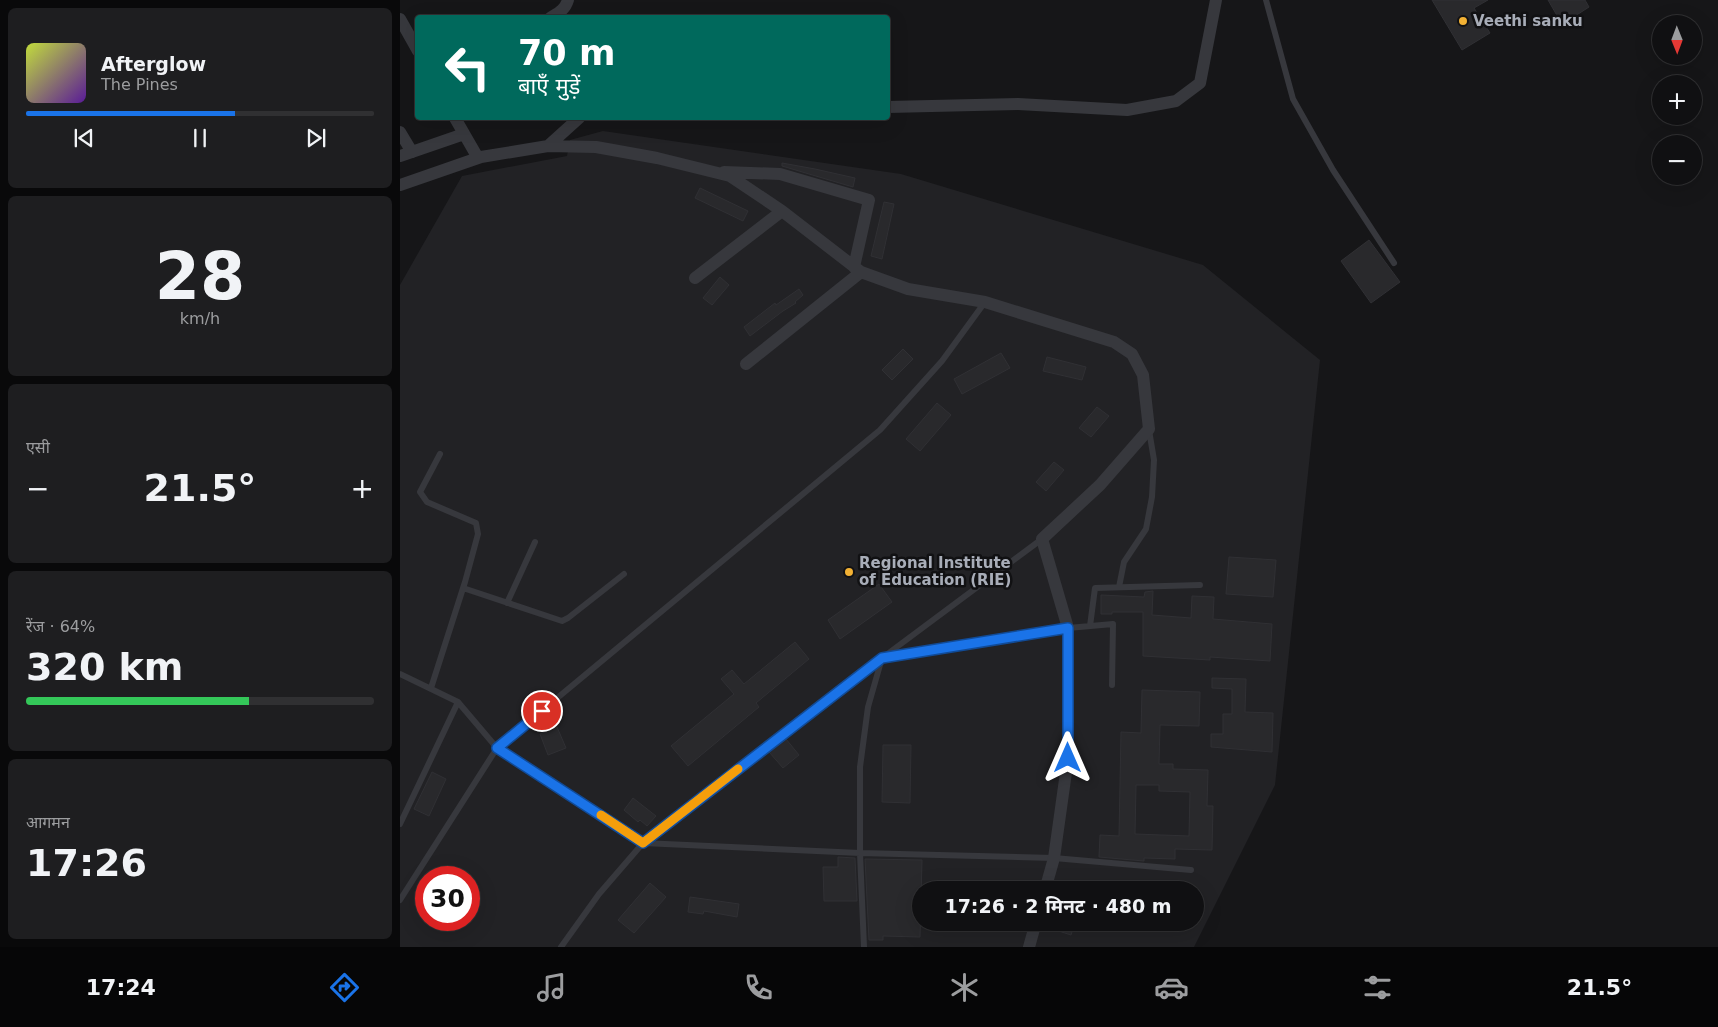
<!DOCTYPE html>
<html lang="hi">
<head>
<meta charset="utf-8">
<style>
	body { margin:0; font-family:"DejaVu Sans","Noto Sans Devanagari",sans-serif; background:#1e1e20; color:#f1f3f6; height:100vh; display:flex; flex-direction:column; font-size:19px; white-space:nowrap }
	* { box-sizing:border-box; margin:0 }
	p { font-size:16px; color:#9c9d9f }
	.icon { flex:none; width:28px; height:28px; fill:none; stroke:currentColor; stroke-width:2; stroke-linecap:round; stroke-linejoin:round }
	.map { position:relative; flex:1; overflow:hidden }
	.panel { display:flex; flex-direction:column; gap:8px; padding:8px; background:#09090a; width:400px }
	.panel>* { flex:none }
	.hud { position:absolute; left:15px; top:15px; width:475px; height:105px; border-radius:5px; box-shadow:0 5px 20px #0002,0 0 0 1px #303032; background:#00695c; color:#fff; overflow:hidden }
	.needle { width:32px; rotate:179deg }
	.tools { position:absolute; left:1252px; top:15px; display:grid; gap:10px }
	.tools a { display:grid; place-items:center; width:50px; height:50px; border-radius:50%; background:#101012; box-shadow:0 5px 20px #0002,0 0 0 1px #303032; font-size:25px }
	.speed { position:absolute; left:15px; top:866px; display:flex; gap:10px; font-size:25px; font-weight:700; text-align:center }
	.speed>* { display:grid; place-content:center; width:65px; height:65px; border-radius:50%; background:#101012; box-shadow:0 5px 20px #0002,0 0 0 1px #303032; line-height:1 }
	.speed .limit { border:8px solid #d22; background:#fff; color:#111 }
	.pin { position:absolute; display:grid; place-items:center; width:42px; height:42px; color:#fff; margin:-21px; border:2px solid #fff; border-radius:50%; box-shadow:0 1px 5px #0007 }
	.me { position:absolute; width:55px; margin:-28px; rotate:0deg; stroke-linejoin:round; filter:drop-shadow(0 0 4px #0008) }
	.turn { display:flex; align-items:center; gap:18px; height:105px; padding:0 20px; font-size:22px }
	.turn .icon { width:65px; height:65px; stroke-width:2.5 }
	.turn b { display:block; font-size:35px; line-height:42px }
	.big { font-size:38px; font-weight:700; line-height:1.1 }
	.panel .widget { flex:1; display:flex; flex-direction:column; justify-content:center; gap:8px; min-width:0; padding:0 18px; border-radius:8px; background:#1e1e20 }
	.panel .dial { align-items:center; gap:0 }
	.dial b { font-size:65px; line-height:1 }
	.song { display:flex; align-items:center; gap:15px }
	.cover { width:60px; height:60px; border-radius:8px; background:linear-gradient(135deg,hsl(70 70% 55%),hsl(270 70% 35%)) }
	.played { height:5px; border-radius:2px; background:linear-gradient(90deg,#1a73e8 60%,#303032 60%) }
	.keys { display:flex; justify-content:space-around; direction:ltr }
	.heat { display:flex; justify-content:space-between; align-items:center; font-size:28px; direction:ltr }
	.charge { height:8px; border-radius:4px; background:linear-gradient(90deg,#34c759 64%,#303032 0) }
	.trip { position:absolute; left:512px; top:881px; width:292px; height:50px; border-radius:25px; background:#101012; box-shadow:0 5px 20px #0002,0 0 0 1px #303032; font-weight:700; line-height:50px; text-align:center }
	.tab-bar { display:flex; height:80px; justify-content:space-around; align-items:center; background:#060607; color:#9c9d9f }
	.tab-bar .icon { width:35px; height:35px }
	.tab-bar .selected { color:#1a73e8 }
	.tab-bar b { font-size:22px; color:#f1f3f6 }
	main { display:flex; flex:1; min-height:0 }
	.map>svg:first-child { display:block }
</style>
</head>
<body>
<main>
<section class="panel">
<div class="widget">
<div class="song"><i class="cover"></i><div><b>Afterglow</b><p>The Pines</p></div></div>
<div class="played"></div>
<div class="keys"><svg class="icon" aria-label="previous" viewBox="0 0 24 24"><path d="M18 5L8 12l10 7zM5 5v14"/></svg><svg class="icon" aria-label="pause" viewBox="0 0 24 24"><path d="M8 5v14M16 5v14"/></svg><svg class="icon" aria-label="next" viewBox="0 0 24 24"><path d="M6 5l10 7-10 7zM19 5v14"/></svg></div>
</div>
<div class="widget dial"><b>28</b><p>km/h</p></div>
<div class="widget"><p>एसी</p>
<div class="heat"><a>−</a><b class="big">21.5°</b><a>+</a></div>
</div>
<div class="widget"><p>रेंज · 64%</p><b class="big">320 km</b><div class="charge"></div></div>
<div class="widget"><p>आगमन</p><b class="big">17:26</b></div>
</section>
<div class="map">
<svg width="1318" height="947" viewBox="0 0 1318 947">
	<rect width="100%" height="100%" fill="#161618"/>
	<path fill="#222225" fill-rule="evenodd" d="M203,131L501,174L803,265L920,360L875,785L794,947H0V285L62,176L167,156L170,140ZM26,878H69V920H26ZM521,890H796V922H521Z"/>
	<path fill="#29292c" stroke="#303034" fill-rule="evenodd" d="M1032,0H1088L1074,8L1090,33L1062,50Z
		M1148,0H1185L1189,7L1172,18L1169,13L1159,19Z
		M382,163L415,169L455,178L453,187L382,166Z
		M300,188L348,211L343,221L295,198Z
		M484,202L494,204L482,259L471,256Z
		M969,240L1000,282L971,303L941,261Z
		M320,277L329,285L312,305L303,298Z
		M399,289L403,295L395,302L396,303L383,311L350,336L344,327L375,303L376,305Z
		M503,349L513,359L492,380L482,370Z
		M601,353L610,368L562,394L554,379Z
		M647,357L686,367L682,380L643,371Z
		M537,403L551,415L520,451L506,439Z
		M697,407L709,416L691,437L679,428Z
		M654,462L664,470L646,491L636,482Z
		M829,557L876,560L873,597L826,594Z
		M479,584L492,602L440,639L428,620Z
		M753,591L752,615L791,618L792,596L814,597L813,619L872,624L870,661L810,657V660L743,656V612H712V614H701V595L744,597L745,592Z
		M395,642L409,659L356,703L359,707L288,766L271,746L334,694L321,679L332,670L344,684Z
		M812,678L846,679L845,712L873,713L872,752L811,747V734H823V714H832V689L812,688Z
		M742,690L800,692L799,726L760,725L759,764H773V769L808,770L807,806H813L812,850L775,849V859L744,858V861L699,857L700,835L719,836L721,732L741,733ZM736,785H759V791L790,792L789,836L735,834Z
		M157,727L166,748L148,755L140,734Z
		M386,739L399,755L383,768L369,752Z
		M483,745H511L510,803L482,802Z
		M32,772L46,779L29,816L14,809Z
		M233,798L256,816L247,826L240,820L238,822L224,810Z
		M438,857L455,858L457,901H424L423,867H438Z
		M465,859L522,860L520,937L483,936V940H469Z
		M250,883L266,897L234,933L218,920Z
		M290,897L339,904L337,917L304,911L303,914L288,912Z
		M644,922H664L674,926L671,935L643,926Z"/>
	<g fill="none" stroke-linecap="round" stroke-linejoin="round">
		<path stroke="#37383d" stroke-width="6" d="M866,0L893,99L933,170L994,263
			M719,587L724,562L746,529L752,497L754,460L749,430
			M63,588L162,621L168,618L224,574
			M107,603L135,542
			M690,626L695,588L800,585
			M0,674L58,702
			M31,688L65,582L78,534L76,523L27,502L20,492L40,454
			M0,824L58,702L97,748L243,843L460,853L654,858L791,870
			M0,900L97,748L480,430L542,361L585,302
			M161,947L199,894L243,843L482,658L642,539
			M464,947L460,853V767L468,707L482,658L668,628L713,624L712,685"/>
		<path stroke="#37383d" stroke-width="12" d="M150,18C158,13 165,10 168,0
			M0,19L18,51
			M488,107L618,104L727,110L776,101L800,83L816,0
			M55,118L78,158
			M0,132L12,152
			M148,146L179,118
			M0,156L64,134
			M324,172L380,174L469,200L454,267
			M0,185L81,157L148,146L196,147L257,158L330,176L382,211L461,272L508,289L585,302L714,342L732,354L743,375L749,429L700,485L642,539L668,628V758L654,858L645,890
			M295,278L382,211
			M346,364L461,272
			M629,947L636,922"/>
	</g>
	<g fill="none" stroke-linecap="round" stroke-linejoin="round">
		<defs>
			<path id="route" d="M142,711L97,748L243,843L482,658L668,628V758"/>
		</defs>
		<use href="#route" stroke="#114b97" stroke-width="12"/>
		<use href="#route" stroke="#1a73e8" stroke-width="9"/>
		<path stroke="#f59e0b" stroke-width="9" d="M201,815L243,843L338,769"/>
	</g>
	<g fill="#f2b134" stroke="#111113" stroke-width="2">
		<circle cx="1063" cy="21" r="5"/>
		<circle cx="449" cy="572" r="5"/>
	</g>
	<g text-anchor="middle" stroke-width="5" stroke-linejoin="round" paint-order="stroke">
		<g font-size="15" font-weight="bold" fill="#a8adb8" stroke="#111113" text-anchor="start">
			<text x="1073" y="26">Veethi sanku</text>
			<text x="459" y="568">Regional Institute<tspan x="459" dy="17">of Education (RIE)</tspan></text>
		</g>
	</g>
</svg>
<div class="tools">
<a><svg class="needle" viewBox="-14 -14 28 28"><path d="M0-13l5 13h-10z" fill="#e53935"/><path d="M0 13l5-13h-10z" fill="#9c9d9f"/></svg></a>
<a>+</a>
<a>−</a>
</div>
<div class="speed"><div class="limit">30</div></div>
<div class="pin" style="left:142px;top:711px;background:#d93025"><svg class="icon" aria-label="arrive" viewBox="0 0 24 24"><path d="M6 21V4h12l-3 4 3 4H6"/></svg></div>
<svg class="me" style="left:668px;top:758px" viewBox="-20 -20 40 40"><path d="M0-17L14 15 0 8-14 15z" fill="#1a73e8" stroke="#fff" stroke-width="4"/></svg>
<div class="trip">17:26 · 2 मिनट · 480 m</div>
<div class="hud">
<div class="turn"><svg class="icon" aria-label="left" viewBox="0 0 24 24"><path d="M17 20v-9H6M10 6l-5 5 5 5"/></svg><div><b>70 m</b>बाएँ मुड़ें</div></div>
</div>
</div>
</main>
<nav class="tab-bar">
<b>17:24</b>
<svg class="icon selected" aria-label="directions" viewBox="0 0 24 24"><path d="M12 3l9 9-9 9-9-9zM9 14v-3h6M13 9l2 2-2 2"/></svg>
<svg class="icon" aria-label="music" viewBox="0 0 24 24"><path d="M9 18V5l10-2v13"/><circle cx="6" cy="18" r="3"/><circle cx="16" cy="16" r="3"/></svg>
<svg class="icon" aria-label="phone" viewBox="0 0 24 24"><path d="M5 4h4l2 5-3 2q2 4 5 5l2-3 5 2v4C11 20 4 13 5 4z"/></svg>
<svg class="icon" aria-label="climate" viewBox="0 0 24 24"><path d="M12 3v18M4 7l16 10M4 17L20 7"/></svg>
<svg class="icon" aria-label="car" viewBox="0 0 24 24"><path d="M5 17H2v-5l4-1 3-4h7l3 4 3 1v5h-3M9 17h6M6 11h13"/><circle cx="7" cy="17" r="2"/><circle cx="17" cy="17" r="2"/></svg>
<svg class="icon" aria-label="filters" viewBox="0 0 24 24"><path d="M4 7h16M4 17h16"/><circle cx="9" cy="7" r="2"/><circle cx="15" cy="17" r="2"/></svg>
<b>21.5°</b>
</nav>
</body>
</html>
